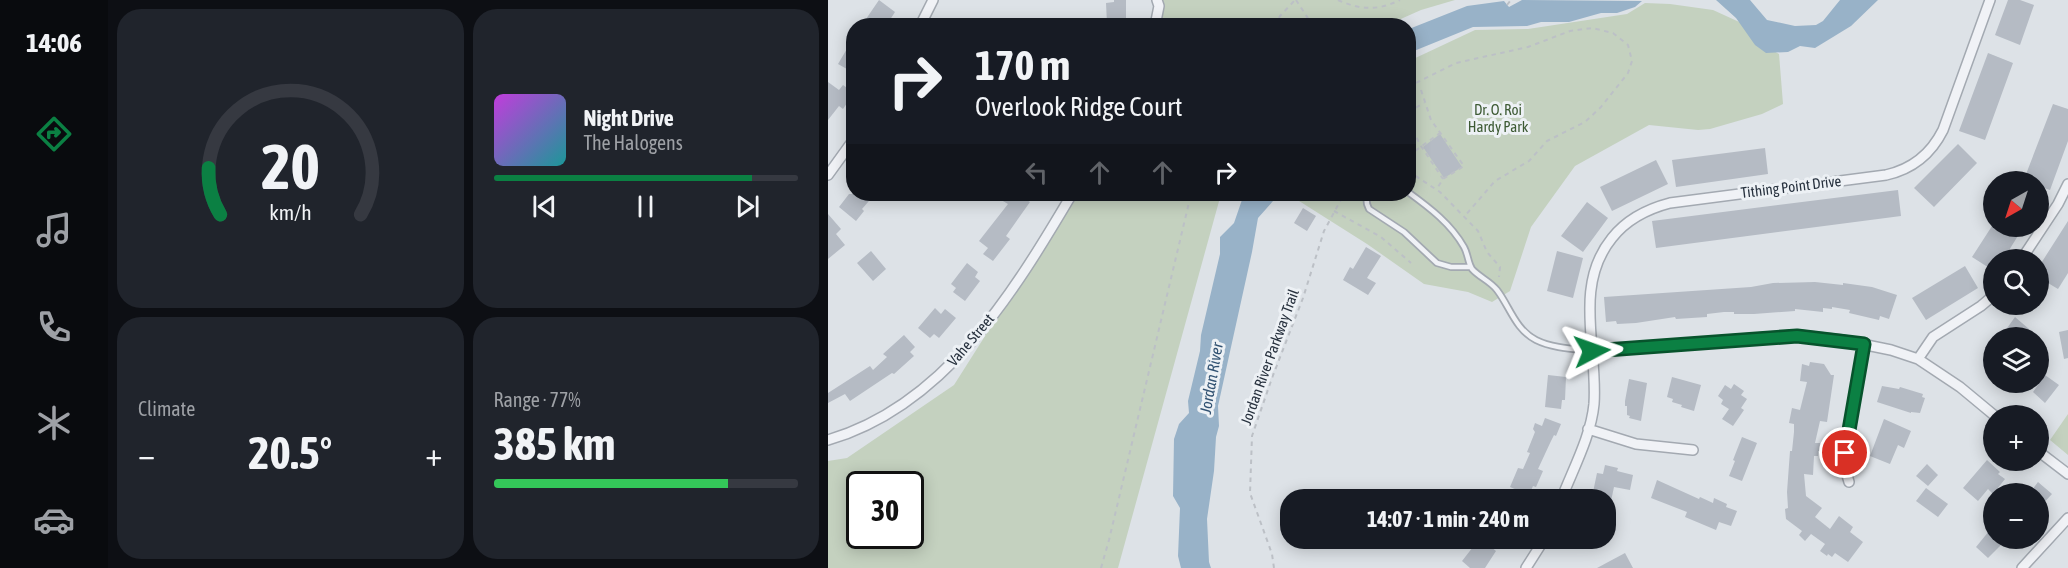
<!DOCTYPE html>
<html lang="en">
<head>
<meta charset="utf-8">
<style>
	body { margin:0; font-family:"Asap Condensed",sans-serif; background:#20242c; color:#f1f3f6; height:100vh; display:flex; flex-direction:column; font-size:22px; white-space:nowrap }
	* { box-sizing:border-box; margin:0 }
	p { font-size:20px; color:#9ea1a6 }
	.icon { flex:none; width:33px; height:33px; fill:none; stroke:currentColor; stroke-width:2; stroke-linecap:round; stroke-linejoin:round }
	.map { position:relative; flex:1; overflow:hidden }
	.side { display:flex; flex-direction:column; gap:9px; padding:9px; background:#0d0f14; width:720px }
	.side>* { flex:none }
	.hud { position:absolute; left:18px; top:18px; width:570px; height:183px; border-radius:24px; box-shadow:0 3px 15px #0003; background:#171b24; color:#f1f3f6; overflow:hidden }
	.needle { width:39px; rotate:219deg }
	.fabs { position:absolute; left:1155px; top:171px; display:grid; gap:12px }
	.fabs a { display:grid; place-items:center; width:66px; height:66px; border-radius:50%; background:#171b24; box-shadow:0 3px 15px #0003; font-size:30px }
	.speed { position:absolute; left:18px; top:471px; display:flex; gap:12px; font-size:30px; font-weight:700; text-align:center }
	.speed>* { display:grid; place-content:center; width:78px; height:78px; border-radius:50%; background:#171b24; box-shadow:0 3px 15px #0003; line-height:1 }
	.speed .limit { border:3px solid #111; border-radius:9px; background:#fff; color:#111 }
	.pin { position:absolute; display:grid; place-items:center; width:51px; height:51px; color:#fff; margin:-26px; border:3px solid #fff; border-radius:50%; box-shadow:0 2px 6px #0007 }
	.me { position:absolute; width:66px; margin:-33px; rotate:86deg; stroke-linejoin:round; filter:drop-shadow(0 0 4px #0008) }
	.turn { display:flex; align-items:center; gap:21px; height:126px; padding:0 30px; font-size:27px }
	.turn .icon { width:78px; height:78px; stroke-width:2.5 }
	.turn b { display:block; font-size:42px; line-height:51px }
	.lanes { display:flex; align-items:center; height:57px; padding:0 30px; background:#0003; justify-content:center; gap:30px; direction:ltr }
	.lanes .off { opacity:.35 }
	.big { font-size:45px; font-weight:700; line-height:1.1 }
	.side .tile { flex:1; display:flex; flex-direction:column; justify-content:center; gap:9px; min-width:0; padding:0 21px; border-radius:24px; background:#20242c }
	.side .dial { align-items:center; gap:0 }
	.dial svg { height:156px; overflow:visible; fill:none; stroke:#363941; stroke-width:7; stroke-linecap:round; text-anchor:middle }
	.dial text { fill:#f1f3f6; stroke:none }
	.song { display:flex; align-items:center; gap:18px }
	.cover { width:72px; height:72px; border-radius:9px; background:linear-gradient(135deg,hsl(290 70% 55%),hsl(180 70% 35%)) }
	.played { height:6px; border-radius:3px; background:linear-gradient(90deg,#0b8043 85%,#363941 85%) }
	.keys { display:flex; justify-content:space-around; direction:ltr }
	.heat { display:flex; justify-content:space-between; align-items:center; font-size:33px; direction:ltr }
	.charge { height:9px; border-radius:4px; background:linear-gradient(90deg,#34c759 77%,#363941 0) }
	.side .tiles { flex:1; display:grid; gap:9px; grid-template-columns:repeat(2,1fr) }
	.trip { position:absolute; left:452px; top:489px; width:336px; height:60px; border-radius:24px; background:#171b24; box-shadow:0 3px 15px #0003; font-weight:700; line-height:60px; text-align:center }
	main { display:flex; flex:1; min-height:0 }
	.menu { display:flex; flex-direction:column; width:108px; justify-content:space-around; align-items:center; background:#090b0e; color:#9ea1a6 }
	.menu .icon { width:42px; height:42px }
	.menu .selected { color:#0b8043 }
	.menu b { font-size:27px; color:#f1f3f6 }
	.map>svg:first-child { display:block }
</style>
</head>
<body>
<main>
<nav class="menu">
<b>14:06</b>
<svg class="icon selected" aria-label="directions" viewBox="0 0 24 24"><path d="M12 3l9 9-9 9-9-9zM9 14v-3h6M13 9l2 2-2 2"/></svg>
<svg class="icon" aria-label="music" viewBox="0 0 24 24"><path d="M9 18V5l10-2v13"/><circle cx="6" cy="18" r="3"/><circle cx="16" cy="16" r="3"/></svg>
<svg class="icon" aria-label="phone" viewBox="0 0 24 24"><path d="M5 4h4l2 5-3 2q2 4 5 5l2-3 5 2v4C11 20 4 13 5 4z"/></svg>
<svg class="icon" aria-label="climate" viewBox="0 0 24 24"><path d="M12 3v18M4 7l16 10M4 17L20 7"/></svg>
<svg class="icon" aria-label="car" viewBox="0 0 24 24"><path d="M5 17H2v-5l4-1 3-4h7l3 4 3 1v5h-3M9 17h6M6 11h13"/><circle cx="7" cy="17" r="2"/><circle cx="17" cy="17" r="2"/></svg>
</nav>
<section class="side">
<div class="tiles">
<div class="tile dial"><svg viewBox="0 0 100 80">
<path d="M14 69A42 42 0 1 1 86 69"/>
<path d="M14 69A42 42 0 0 1 8 45" stroke="#0b8043"/>
<text x="50" y="56" font-size="32" font-weight="700">20</text>
<text x="50" y="72" font-size="11">km/h</text>
</svg></div>
<div class="tile">
<div class="song"><i class="cover"></i><div><b>Night Drive</b><p>The Halogens</p></div></div>
<div class="played"></div>
<div class="keys"><svg class="icon" aria-label="previous" viewBox="0 0 24 24"><path d="M18 5L8 12l10 7zM5 5v14"/></svg><svg class="icon" aria-label="pause" viewBox="0 0 24 24"><path d="M8 5v14M16 5v14"/></svg><svg class="icon" aria-label="next" viewBox="0 0 24 24"><path d="M6 5l10 7-10 7zM19 5v14"/></svg></div>
</div>
<div class="tile"><p>Climate</p>
<div class="heat"><a>−</a><b class="big">20.5°</b><a>+</a></div>
</div>
<div class="tile"><p>Range · 77%</p><b class="big">385 km</b><div class="charge"></div></div>
</div>
</section>
<div class="map">
<svg width="1240" height="568" viewBox="0 0 1240 568">
	<rect width="100%" height="100%" fill="#dde2e7"/>
	<path fill="#c4d1bf" fill-rule="evenodd" d="M330,0H627L593,10L557,26L335,25Z
		M817,3L842,4L885,10L920,26L928,41L951,54L955,104L934,114L882,129L870,130L821,125L747,166L703,227L682,291L664,302L640,292L596,284L539,244L460,194H580L581,61L647,30L700,29L799,14Z
		M247,194H393L290,568H0V461L19,458L126,385ZM32,484H82V536H32Z
		M1240,414V455L1222,440Z"/>
	<path fill="#98b2c8" d="M694,0L814,1L807,7L789,13H773L741,22H713L699,26L645,27L581,53V29L639,6L676,1L681,7Z
		M888,0H922L939,20L967,26L988,25L995,21L1012,0H1050L1023,26L987,48L972,46L960,52L938,53L927,45L908,18Z
		M416,194H444L445,201L430,218L424,252L390,406L391,426L388,437L386,471L379,519L381,562L383,568H353L350,556L352,508L345,496L346,439L351,424L361,413L360,401L372,351L373,335L392,254V237L406,223Z"/>
	<path fill="#b5bbc4" d="M51,0L67,12L58,26H41L36,22Z
		M286,0H298V24H279L278,3L286,2Z
		M1180,0H1192L1206,5L1192,45L1167,35Z
		M26,37V73L10,64Z
		M1160,53L1185,63L1157,140L1131,131Z
		M0,82L11,90L15,85L26,93L15,109L11,106L0,120Z
		M1225,104L1240,109V141L1222,190L1210,186V182H1195Z
		M612,134L634,167L616,178L595,147Z
		M1130,144L1149,163L1106,207L1086,188Z
		M937,148L940,174L848,187L844,160Z
		M828,160L840,184L784,211L772,187Z
		M1070,190L1073,216L828,248L824,221Z
		M21,194H47L34,209L36,211L28,221L11,207Z
		M163,194H189L202,202L178,236L182,239L165,261L155,254L160,248L151,241L180,204Z
		M759,202L780,218L755,252L733,236Z
		M475,208L488,216L479,231L466,223Z
		M0,214L13,229L8,234L17,245L0,259Z
		M1240,221V273L1230,289L1210,277V268Z
		M1164,226H1196L1175,260H1166V271L1144,257Z
		M538,247L553,256L539,278L548,283L540,295L515,280L522,267L525,269Z
		M43,251L58,269L45,281L29,263Z
		M729,251L755,258L745,298L719,291Z
		M139,263L150,272L147,277L152,281L137,301L125,292L128,288L123,284Z
		M1137,266L1150,288L1098,320L1084,298Z
		M987,282L1015,285V283L1044,287L1069,295L1061,319L1052,316L1051,320L1021,313L1022,310L1004,307V309L995,308V312L967,309V311L926,314H906V312H896L879,314V317L848,319L847,317L808,323L789,324L788,321L778,322L776,297L923,287L945,283Z
		M107,308L113,314L117,309L128,318L111,338L106,334L102,338L90,328Z
		M1187,317L1201,329L1194,338H1172Z
		M1240,330V358L1236,359L1231,332Z
		M76,335L87,347L82,352L86,356L66,374L64,373L22,401L17,394L0,403V393L42,366L45,370L59,357L55,354Z
		M982,362L996,364L1003,375H1006L999,422L992,421L987,443H992L991,451H990V456H986L985,475L976,474L978,496L994,508L987,517L1002,529L1011,516L1025,527L1022,532L1035,542L1020,562L1007,553L1004,557L1000,554L999,556L992,551L997,544L983,534L977,541L971,535L974,531L958,519L957,509L960,508L959,492L962,451H964L966,432V424L961,423L964,408L972,410L979,382L972,381L974,364L981,366Z
		M720,375L738,377L737,400H734L733,409L717,407Z
		M1217,375L1231,385L1217,403L1205,392Z
		M844,377L873,385L866,411L853,407L854,405L844,402L845,399L839,397Z
		M801,379L819,383L813,421L801,418L802,416L799,415V406H797V401Z
		M906,384L916,391L913,395L919,399L913,408L916,410L905,426L894,419L901,409L893,404L895,400L890,396L897,385L903,389Z
		M1054,386L1071,389L1072,387L1095,394L1094,397L1097,398L1092,413L1083,412V413L1049,402Z
		M717,418L733,424L728,436L726,435L723,441L710,469L715,471L708,487L705,486L701,495L682,487L690,468L695,469L702,453L699,452L707,432L705,429L707,423L714,426Z
		M1056,419L1083,431L1076,448L1070,445L1062,464L1042,456Z
		M914,437L929,443L914,481L901,476L907,461L905,460Z
		M1159,460L1172,472L1170,474L1177,479L1165,494L1160,489L1150,501L1135,488Z
		M1099,464L1110,475L1100,486L1088,476Z
		M777,465L790,468L789,471L805,475L802,490L786,487L783,501L764,497L769,473L775,474Z
		M829,480L871,499L872,497L885,503L886,498L899,504L898,507L909,511L903,526L891,522L888,530L857,517L859,512L823,498Z
		M1210,482L1224,494L1210,509V494H1201Z
		M1098,488L1120,504L1110,517L1088,501Z
		M1166,525V538H1180L1160,558L1148,547Z
		M652,538L668,551L657,568H642L634,561Z
		M797,553L805,568H769Z"/>
	<g fill="none" stroke-linecap="round" stroke-linejoin="round">
		<defs>
			<path id="lane" d="M580,192C602,208 623,224 636,247C640,254 640,263 644,269C651,277 662,281 669,290C682,307 687,329 708,340C724,348 745,349 763,351
				M538,194L539,204L541,209L576,232L609,263L623,267H643"/>
			<path id="street" d="M92,26L105,0
				M327,26L331,6L329,0
				M0,175L26,139
				M1193,260L1230,204L1240,184
				M763,351L969,335L1014,340L1063,350L1090,359L1132,387L1167,416
				M1090,359L1105,337L1153,306L1166,295
				M760,429L808,444L865,450
				M0,440C117,406 186,292 244,194
				M1210,451L1240,474
				M1021,482L1017,468V453L1036,344
				M733,500C745,469 763,436 766,404C770,348 745,286 784,238C799,219 819,209 842,203L1058,175C1085,169 1103,154 1115,130L1162,0
				M698,568L717,538
				M1194,568L1240,518"/>
		</defs>
		<use href="#lane" stroke="#a3a9b1" stroke-width="8"/>
		<use href="#street" stroke="#a3a9b1" stroke-width="12"/>
		<path stroke="#bcc0c6" stroke-width="2" stroke-dasharray="4.5 4.5" stroke-linecap="butt" d="M468,0L485,26
			M510,0C532,10 550,11 572,0
			M679,5L683,0
			M447,26L452,16L467,0
			M580,87L628,63L700,47L742,31L764,28L785,33L800,45L804,61L800,73L773,107L757,122L719,141L701,161L667,181L636,217
			M593,90L603,120L636,166L615,179L608,190
			M580,112L596,103
			M580,122L593,146L615,179
			M580,156L612,133
			M580,171L612,192L650,231L659,252L672,267L671,277
			M506,211L553,237L583,263
			M273,568L281,540L363,194
			M446,568L444,554L422,493L424,436L444,378L475,298L496,231L516,194"/>
		<use href="#lane" stroke="#f0f2f6" stroke-width="4.5"/>
		<use href="#street" stroke="#f0f2f6" stroke-width="9"/>
	</g>
	<g fill="none" stroke-linecap="round" stroke-linejoin="round">
		<defs>
			<path id="route" d="M764,351L969,336L1036,344L1017,453"/>
		</defs>
		<use href="#route" stroke="#07532c" stroke-width="15"/>
		<use href="#route" stroke="#0b8043" stroke-width="10"/>
	</g>
	<g text-anchor="middle" stroke-width="6" stroke-linejoin="round" paint-order="stroke">
		<g font-size="15" fill="#3d5a34" stroke="#edf1f5">
			<text x="670" y="115">Dr. O. Roi<tspan x="670" dy="17">Hardy Park</tspan></text>
		</g>
		<g font-size="15" fill="#27313e" stroke="#edf1f5">
			<text transform="translate(963 187) rotate(-7)" y="5">Tithing Point Drive</text>
			<text transform="translate(143 340) rotate(-50)" y="5">Vahe Street</text>
			<text transform="translate(442 357) rotate(-70)" y="5">Jordan River Parkway Trail</text>
		</g>
		<g font-size="16" font-style="italic" fill="#315272" stroke="#edf1f5">
			<text transform="translate(383 378) rotate(-80)" y="6">Jordan River</text>
		</g>
	</g>
</svg>
<div class="fabs">
<a><svg class="needle" viewBox="-14 -14 28 28"><path d="M0-13l5 13h-10z" fill="#e53935"/><path d="M0 13l5-13h-10z" fill="#9ea1a6"/></svg></a>
<a><svg class="icon" aria-label="search" viewBox="0 0 24 24"><circle cx="10" cy="10" r="6"/><path d="M15 15l6 6"/></svg></a>
<a><svg class="icon" aria-label="layers" viewBox="0 0 24 24"><path d="M12 4l9 5-9 5-9-5zM3 14l9 5 9-5"/></svg></a>
<a>+</a>
<a>−</a>
</div>
<div class="speed"><div class="limit">30</div></div>
<div class="pin" style="left:1017px;top:453px;background:#d93025"><svg class="icon" aria-label="arrive" viewBox="0 0 24 24"><path d="M6 21V4h12l-3 4 3 4H6"/></svg></div>
<svg class="me" style="left:764px;top:351px" viewBox="-20 -20 40 40"><path d="M0-17L14 15 0 8-14 15z" fill="#0b8043" stroke="#fff" stroke-width="4"/></svg>
<div class="trip">14:07 · 1 min · 240 m</div>
<div class="hud">
<div class="turn"><svg class="icon" aria-label="right" viewBox="0 0 24 24"><path d="M7 20v-9h11M14 6l5 5-5 5"/></svg><div><b>170 m</b>Overlook Ridge Court</div></div>
<div class="lanes"><svg class="icon off" aria-label="left" viewBox="0 0 24 24"><path d="M17 20v-9H6M10 6l-5 5 5 5"/></svg><svg class="icon off" aria-label="ahead" viewBox="0 0 24 24"><path d="M12 20V5M6 11l6-6 6 6"/></svg><svg class="icon off" aria-label="ahead" viewBox="0 0 24 24"><path d="M12 20V5M6 11l6-6 6 6"/></svg><svg class="icon" aria-label="right" viewBox="0 0 24 24"><path d="M7 20v-9h11M14 6l5 5-5 5"/></svg></div>
</div>
</div>
</main>
</body>
</html>
